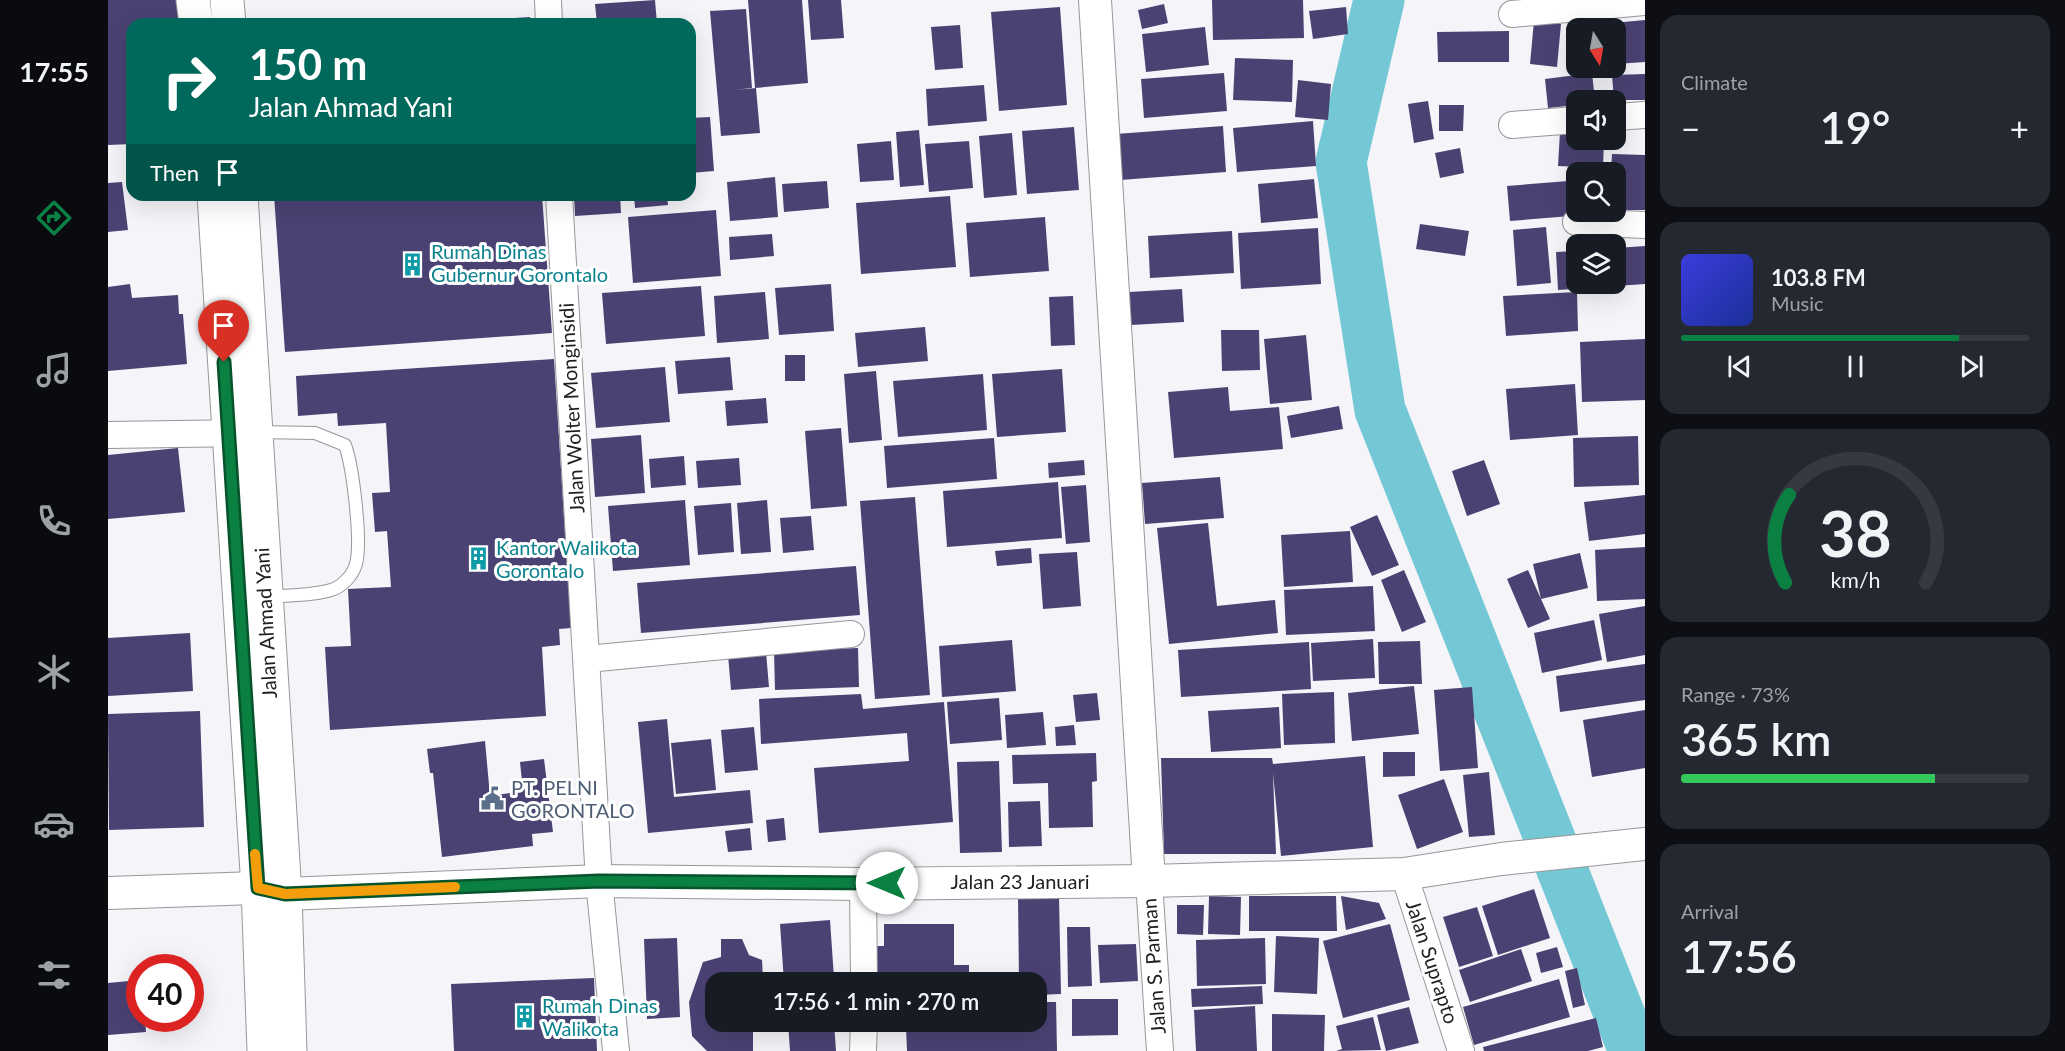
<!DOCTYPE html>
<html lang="en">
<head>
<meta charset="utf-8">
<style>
	body { margin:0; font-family:Lato,sans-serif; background:#242831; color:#f1f3f6; height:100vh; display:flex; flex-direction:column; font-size:22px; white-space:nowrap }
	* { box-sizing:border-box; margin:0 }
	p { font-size:20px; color:#9ea1a6 }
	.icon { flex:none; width:33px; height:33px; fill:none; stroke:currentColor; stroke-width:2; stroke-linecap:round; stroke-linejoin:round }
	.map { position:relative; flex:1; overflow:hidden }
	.sheet { display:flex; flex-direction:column; gap:15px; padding:15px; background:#0d0f14; width:420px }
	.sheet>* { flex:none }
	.guide { position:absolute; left:18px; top:18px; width:570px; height:183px; border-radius:18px; box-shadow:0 6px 24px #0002; background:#00695c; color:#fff; overflow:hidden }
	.needle { width:39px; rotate:169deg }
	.tools { position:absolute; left:1458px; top:18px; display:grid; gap:12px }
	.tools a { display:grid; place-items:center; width:60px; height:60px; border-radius:12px; background:#171b24; box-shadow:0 6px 24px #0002; font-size:30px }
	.speed { position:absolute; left:18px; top:954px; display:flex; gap:12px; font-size:30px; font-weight:700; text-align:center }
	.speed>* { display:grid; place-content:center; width:78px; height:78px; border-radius:50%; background:#171b24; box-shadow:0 6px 24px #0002; line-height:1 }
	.speed .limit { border:9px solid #d22; background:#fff; color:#111 }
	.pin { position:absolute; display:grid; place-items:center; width:51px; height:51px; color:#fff; margin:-62px -26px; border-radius:50% 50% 50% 0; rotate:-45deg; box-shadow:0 0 6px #0007 }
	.pin .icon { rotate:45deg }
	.me { position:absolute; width:66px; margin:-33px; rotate:270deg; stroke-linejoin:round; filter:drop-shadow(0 0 4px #0008) }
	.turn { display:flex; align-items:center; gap:21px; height:126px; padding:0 24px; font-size:27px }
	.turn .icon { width:78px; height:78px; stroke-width:2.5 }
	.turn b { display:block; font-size:42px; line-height:51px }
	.then { display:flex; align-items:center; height:57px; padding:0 24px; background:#0003; gap:12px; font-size:22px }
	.big { font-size:45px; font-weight:600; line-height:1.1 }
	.sheet .widget { flex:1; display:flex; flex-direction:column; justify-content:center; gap:9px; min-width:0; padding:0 21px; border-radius:18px; background:#242831 }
	.sheet .dial { align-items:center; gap:0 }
	.dial svg { height:156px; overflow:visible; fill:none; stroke:#363941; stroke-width:7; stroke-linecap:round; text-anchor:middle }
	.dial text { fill:#f1f3f6; stroke:none }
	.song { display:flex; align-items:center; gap:18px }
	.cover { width:72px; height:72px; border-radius:9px; background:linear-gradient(135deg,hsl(240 70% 55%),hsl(230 70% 35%)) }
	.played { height:6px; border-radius:3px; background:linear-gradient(90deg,#0b8043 80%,#363941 80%) }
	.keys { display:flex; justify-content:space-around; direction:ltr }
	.heat { display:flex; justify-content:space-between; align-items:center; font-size:33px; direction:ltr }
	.charge { height:9px; border-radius:4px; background:linear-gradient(90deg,#34c759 73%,#363941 0) }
	.trip { position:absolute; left:597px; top:972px; width:342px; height:60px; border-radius:18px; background:#171b24; box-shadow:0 6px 24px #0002; font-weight:600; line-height:60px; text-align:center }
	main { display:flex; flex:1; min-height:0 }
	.tabs { display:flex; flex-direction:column; width:108px; justify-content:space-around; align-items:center; background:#090b0e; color:#9ea1a6 }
	.tabs .icon { width:42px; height:42px }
	.tabs .active { color:#0b8043 }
	.tabs b { font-size:27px; color:#f1f3f6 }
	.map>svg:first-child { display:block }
</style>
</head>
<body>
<main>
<nav class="tabs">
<b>17:55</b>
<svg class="icon active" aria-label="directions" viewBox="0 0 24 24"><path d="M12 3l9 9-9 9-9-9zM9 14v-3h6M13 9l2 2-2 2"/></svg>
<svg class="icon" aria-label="music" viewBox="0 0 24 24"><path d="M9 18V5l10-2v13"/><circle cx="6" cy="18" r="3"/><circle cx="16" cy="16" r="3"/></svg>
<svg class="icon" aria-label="phone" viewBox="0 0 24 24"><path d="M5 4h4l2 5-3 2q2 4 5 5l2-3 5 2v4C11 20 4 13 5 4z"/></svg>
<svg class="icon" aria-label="climate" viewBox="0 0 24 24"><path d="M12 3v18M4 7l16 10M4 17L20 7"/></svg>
<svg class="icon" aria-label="car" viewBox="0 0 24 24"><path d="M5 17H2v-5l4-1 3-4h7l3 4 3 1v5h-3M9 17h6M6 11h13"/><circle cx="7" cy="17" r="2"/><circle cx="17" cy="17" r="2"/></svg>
<svg class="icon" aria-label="filters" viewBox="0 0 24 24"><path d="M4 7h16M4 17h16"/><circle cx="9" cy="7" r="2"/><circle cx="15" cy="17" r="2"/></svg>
</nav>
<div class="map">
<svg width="1537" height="1051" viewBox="0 0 1537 1051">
	<rect width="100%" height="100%" fill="#f4f4f9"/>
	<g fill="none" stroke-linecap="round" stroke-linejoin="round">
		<path stroke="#74c8d5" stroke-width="51" d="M1271,0L1233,162L1272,410L1526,1051"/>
	</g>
	<path fill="#4b4274" d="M0,0H70L71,24H24V144L0,145Z
		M547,0L549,24H489L487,4Z
		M640,0H694L700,83L647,88Z
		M700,0H733L736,38L703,40Z
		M1104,0H1195L1196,38L1105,40Z
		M1056,4L1060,23L1034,29L1030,10Z
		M952,7L959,105L891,111L883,12Z
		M1238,7L1240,34L1205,39L1201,11Z
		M638,9L644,88L627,90L648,88L652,133L613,136L602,11Z
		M422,17L423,24H343V22Z
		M1537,20V62L1508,64V28H1483V25Z
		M1426,21L1453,24L1449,67L1422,64Z
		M852,25L855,68L827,70L823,27Z
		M1097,27L1101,65L1038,72L1034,34Z
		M1401,31V62H1330L1329,32Z
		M1127,58L1185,60L1184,102L1125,100Z
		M1116,73L1119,111L1036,118L1033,79Z
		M1484,73L1487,100H1468V105L1440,108L1437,79Z
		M1537,74V100H1506L1504,75Z
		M1190,80L1223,84L1220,120L1187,117Z
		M876,85L879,121L820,126L818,89Z
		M1320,101L1326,139L1306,143L1300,104Z
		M1331,105H1356L1355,131H1331Z
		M602,117L606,171L582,173V118Z
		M1205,121L1208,166L1129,172L1125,128Z
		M1115,126L1118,172L1012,180L1008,134Z
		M966,127L971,190L919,194L914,131Z
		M811,130L816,185L792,187L788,132Z
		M1452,132L1468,133V140H1496L1495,168L1450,166Z
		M904,133L909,195L876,198L871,136Z
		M783,141L786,180L752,182L749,144Z
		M861,141L865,188L821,192L817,144Z
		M1352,148L1356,173L1332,178L1327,153Z
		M1504,154L1537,155V210H1508V172H1503Z
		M1466,174H1468V211H1466Z
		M667,177L670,217L622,221L619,182Z
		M1206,179L1210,218L1153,223L1150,184Z
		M719,181L721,208L676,212L674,184Z
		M1460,181L1463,216L1402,221L1399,186Z
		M14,182L20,230L0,232V183Z
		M166,195H434L444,333L177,352Z
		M466,195H512L513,213L467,216Z
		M526,195H559L560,205L527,208Z
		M842,196L848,267L753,274L748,203Z
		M608,210L613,276L525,283L520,217Z
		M937,217L941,271L862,277L858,223Z
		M1312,224L1361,231L1357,256L1308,249Z
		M1438,227L1443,283L1409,286L1405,230Z
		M1210,228L1213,284L1133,289L1130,233Z
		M1124,231L1126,273L1042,278L1040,236Z
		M664,234L666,256L622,260L621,237Z
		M1537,246V284L1450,290L1448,252L1468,251V284H1508V248Z
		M22,284L24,298L70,295L71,314H75L79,364L0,371V287Z
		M723,284L726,331L671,335L667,288Z
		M593,286L597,336L498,344L494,293Z
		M1074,289L1076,322L1023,325L1021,292Z
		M657,292L661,339L609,343L606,296Z
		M1469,292L1470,331L1398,336L1395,296Z
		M965,296L967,345L943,346L941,297Z
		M817,327L820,361L750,367L747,333Z
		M1113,330H1151L1152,370L1114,371Z
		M1198,335L1204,400L1162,404L1156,339Z
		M1537,339V400L1474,402L1472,342Z
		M677,355H697V381H677Z
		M622,357L625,390L570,394L567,361Z
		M446,359L463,628L451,629L452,645L434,647L438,716L222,730L217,647L243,646L240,589L283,587L279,531L267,532L264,493L282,492L278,423L230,426L229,413L190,416L188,376Z
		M557,367L562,422L488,428L483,373Z
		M954,369L958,432L889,437L884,374Z
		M768,371L774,440L741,443L736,374Z
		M875,374L879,430L790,437L785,381Z
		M1467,384L1470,435L1402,440L1398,389Z
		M1120,387L1122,411L1171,407L1175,449L1066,458L1060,392Z
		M658,398L660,423L619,426L617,401Z
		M1231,406L1235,429L1183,438L1179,416Z
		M733,428L739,506L703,509L697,431Z
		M533,435L537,493L487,497L483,439Z
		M1530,436L1531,485L1466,487L1465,438Z
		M886,438L889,479L779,488L776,446Z
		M70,448L77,512L0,519V455Z
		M576,456L578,485L543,488L541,459Z
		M631,458L633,485L590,488L588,461Z
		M976,460L977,475L941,478L940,463Z
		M1376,460L1392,504L1359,516L1344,471Z
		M1112,477L1116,518L1037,524L1034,483Z
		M950,482L954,538L839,547L835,491Z
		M978,485L982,542L958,544L953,487Z
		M1537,495V534L1481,541L1476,502Z
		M807,497L822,695L767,699L752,501Z
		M577,500L582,565L505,571L500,506Z
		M659,500L663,552L633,554L629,503Z
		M623,503L626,552L590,555L586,506Z
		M1269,515L1291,565L1264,576L1242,527Z
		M703,516L706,550L675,553L672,518Z
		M1100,523L1109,606L1167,600L1170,633L1061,644L1049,528Z
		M1242,531L1245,582L1176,587L1173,535Z
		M1537,547V599L1489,601L1487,550Z
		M923,548L924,563L889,566L887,551Z
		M969,552L973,606L935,609L931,554Z
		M1472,553L1480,588L1433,599L1425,564Z
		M748,566L752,615L533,633L529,583Z
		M1296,570L1318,622L1294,632L1273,580Z
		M1420,570L1442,619L1420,628L1399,579Z
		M1265,586L1267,631L1178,635L1176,590Z
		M1537,606V655L1499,662L1491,614Z
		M1486,620L1494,660L1434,673L1426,633Z
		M82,633L85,691L0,696V638Z
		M1265,639L1267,678L1205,681L1203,643Z
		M904,640L908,691L834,697L831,646Z
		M1312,641L1314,684H1271L1270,642Z
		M1201,642L1203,689L1073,697L1070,650Z
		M750,648L751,687L667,690L666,651Z
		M658,652L661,687L623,690L620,655Z
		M1537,664V700L1452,712L1448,676Z
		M1306,686L1311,734L1244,741L1240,693Z
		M1364,687L1370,768L1332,771L1326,690Z
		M1226,692L1227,743L1176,745L1174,694Z
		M989,693L992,720L968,722L965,695Z
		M753,694L755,709L836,702L845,822L711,833L706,768L801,761L799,733L653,744L651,699Z
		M891,698L894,740L842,744L839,702Z
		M1171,707L1173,748L1103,752L1100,711Z
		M1537,710V768L1484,777L1475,720Z
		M92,711L96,827L1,830L0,714Z
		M935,712L938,745L899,748L897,715Z
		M559,719L566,797L642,790L645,823L540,833L530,722Z
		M966,725L968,745L948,746L947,727Z
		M646,727L650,770L617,773L613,730Z
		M603,739L608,790L568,794L563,743Z
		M377,741L382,796L415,791L412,762L436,759L445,832L424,834L425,846L334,857L325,773H322L319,749Z
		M1275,752H1307V776L1275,777Z
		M988,753L989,781L984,782L985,827L941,828L940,783L905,784L904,755Z
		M1257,756L1265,847L1173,856L1165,773L1168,854H1056L1053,758H1164L1165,764Z
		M891,761L894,852L852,853L849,762Z
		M1381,772L1387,835L1361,837L1355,775Z
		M1336,779L1355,832L1309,849L1290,795Z
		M932,801L934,846L901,847L900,802Z
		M676,818L678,840L660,842L658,820Z
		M642,828L644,850L620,852L617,831Z
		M1426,889L1442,938L1390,955L1374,906Z
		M1101,896L1133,897L1132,935L1100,934Z
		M1141,896H1228L1229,931H1141Z
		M1233,896L1271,903L1278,919L1238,930Z
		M951,897L953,994L928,995V982H911L910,898Z
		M1069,905H1096L1095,935L1069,934Z
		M1369,907L1385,956L1351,967L1335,917Z
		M722,920L726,978L676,982L672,924Z
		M776,924H846V965H861V982H762L761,946H776Z
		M1282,924L1302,1000L1235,1018L1215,941Z
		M959,927H982L984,986L960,987Z
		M1168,936L1211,938L1209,994L1166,992Z
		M569,938L572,1017L539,1019L536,939Z
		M1157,938L1158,984L1089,986L1088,940Z
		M613,939H634L641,955L654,960L655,979L645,982H608V1022H645V1051H599L584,1036L581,1002L595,962L613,957Z
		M1028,944L1030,981L992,983L990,945Z
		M1449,947L1455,967L1433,973L1428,953Z
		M1413,949L1424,981L1362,1002L1351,970Z
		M1469,968L1477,1005L1465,1008L1457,971Z
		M486,978L489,1051H346L343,984Z
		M1451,979L1462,1017L1366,1045L1355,1007Z
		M32,980V1018H37L38,1032L0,1035V983Z
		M1154,986L1155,1004L1084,1007L1083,989Z
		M964,999H1010V1035L964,1036Z
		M928,1002H948L949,1051H799L798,1027L771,1028V1022H861V1026L897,1025V1022H928Z
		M1147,1006L1149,1051H1088L1086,1010Z
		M1301,1007L1311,1043L1278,1051L1269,1015Z
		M1164,1014L1217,1015L1216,1051H1164Z
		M1265,1017L1273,1050L1228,1051L1234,1049L1228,1026Z
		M1488,1018L1495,1047L1480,1051H1376L1375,1047Z
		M680,1022H726L728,1051H682Z"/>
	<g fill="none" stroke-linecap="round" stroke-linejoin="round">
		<defs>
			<path id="service" d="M150,432L207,433L237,445C245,467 254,542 248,564C245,575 234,587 223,590C204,596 179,595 158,597"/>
			<path id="minor" d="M440,0L441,24
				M1404,14L1537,2
				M1508,117L1537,115
				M1404,125L1468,120
				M451,195L491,881L508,1051
				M1468,222L1537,225
				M0,435L139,433
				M479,659L743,634
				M1296,874L1353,1051
				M1041,881L1052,1051
				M755,884L756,982
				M755,1051L756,1022"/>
			<path id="tertiary" d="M987,0L1041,881
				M0,893L150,888L177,894L491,881L755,884L1041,881L1296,874L1393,859L1537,844"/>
			<path id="trunk" d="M85,0L88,24
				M119,0L121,24
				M106,195L150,888L156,1051
				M133,195L177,894L182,1051"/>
		</defs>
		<use href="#service" stroke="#97979b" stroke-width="14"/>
		<use href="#minor" stroke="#97979b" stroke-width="28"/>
		<use href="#tertiary" stroke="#97979b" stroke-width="34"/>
		<use href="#trunk" stroke="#97979b" stroke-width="35"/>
		<use href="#service" stroke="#fff" stroke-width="12"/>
		<use href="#minor" stroke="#fff" stroke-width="26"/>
		<use href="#tertiary" stroke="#fff" stroke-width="32"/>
		<use href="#trunk" stroke="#fff" stroke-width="33"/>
	</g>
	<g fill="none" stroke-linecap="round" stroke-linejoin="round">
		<defs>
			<path id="route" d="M116,362L150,888L177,894L491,881L779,883"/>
		</defs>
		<use href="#route" stroke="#07532c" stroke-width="15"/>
		<use href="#route" stroke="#0b8043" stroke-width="10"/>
		<path stroke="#f59e0b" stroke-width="10" d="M147,854L150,888L177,894L347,887"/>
	</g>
	<defs>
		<symbol id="building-bare" viewBox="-9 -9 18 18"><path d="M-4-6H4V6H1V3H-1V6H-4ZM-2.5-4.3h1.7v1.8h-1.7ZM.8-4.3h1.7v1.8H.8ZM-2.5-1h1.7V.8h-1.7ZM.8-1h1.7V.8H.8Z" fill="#0f9aa8" stroke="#fff" stroke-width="2.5" paint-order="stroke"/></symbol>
		<symbol id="civic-bare" viewBox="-9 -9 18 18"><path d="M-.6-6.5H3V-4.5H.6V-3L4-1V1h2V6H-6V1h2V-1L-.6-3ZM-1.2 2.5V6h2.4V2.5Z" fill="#5c6f8a" stroke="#fff" stroke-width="2.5" paint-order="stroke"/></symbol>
	</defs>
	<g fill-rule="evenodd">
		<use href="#building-bare" x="288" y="248" width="33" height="33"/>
		<use href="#building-bare" x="354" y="542" width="33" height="33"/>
		<use href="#civic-bare" x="368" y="782" width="33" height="33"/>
		<use href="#building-bare" x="400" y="1000" width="33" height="33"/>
	</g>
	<g text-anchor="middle" stroke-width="6" stroke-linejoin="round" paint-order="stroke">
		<g font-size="20" fill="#0d838f" stroke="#fff" text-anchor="start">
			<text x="323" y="259">Rumah Dinas<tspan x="323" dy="23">Gubernur Gorontalo</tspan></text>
			<text x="388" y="555">Kantor Walikota<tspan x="388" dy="23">Gorontalo</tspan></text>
			<text x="434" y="1013">Rumah Dinas<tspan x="434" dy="23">Walikota</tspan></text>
		</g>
		<g font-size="20" fill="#1f1f21" stroke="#fff">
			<text transform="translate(464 408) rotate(-93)" y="7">Jalan Wolter Monginsidi</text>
			<text transform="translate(158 623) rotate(-93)" y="7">Jalan Ahmad Yani</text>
			<text x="912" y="889">Jalan 23 Januari</text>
			<text transform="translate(1324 962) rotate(72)" y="7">Jalan Suprapto</text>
			<text transform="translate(1046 966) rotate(-94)" y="7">Jalan S. Parman</text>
		</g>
		<g font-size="20" fill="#4e5e75" stroke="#fff" text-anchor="start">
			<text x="403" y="795">PT. PELNI<tspan x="403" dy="23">GORONTALO</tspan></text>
		</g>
	</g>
</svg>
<div class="tools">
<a><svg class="needle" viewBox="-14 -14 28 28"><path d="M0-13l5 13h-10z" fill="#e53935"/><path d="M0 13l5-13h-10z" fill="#9ea1a6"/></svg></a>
<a><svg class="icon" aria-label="sound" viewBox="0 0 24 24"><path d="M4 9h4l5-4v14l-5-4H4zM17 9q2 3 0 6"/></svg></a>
<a><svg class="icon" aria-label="search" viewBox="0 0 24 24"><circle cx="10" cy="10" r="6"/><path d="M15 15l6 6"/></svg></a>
<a><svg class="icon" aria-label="layers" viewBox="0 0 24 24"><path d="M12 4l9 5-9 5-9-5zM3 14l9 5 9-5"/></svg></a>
</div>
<div class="speed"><div class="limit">40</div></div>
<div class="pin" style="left:116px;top:362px;background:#d93025"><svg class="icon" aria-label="arrive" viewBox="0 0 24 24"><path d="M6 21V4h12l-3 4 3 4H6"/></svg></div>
<svg class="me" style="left:779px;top:883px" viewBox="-20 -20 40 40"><circle r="19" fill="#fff"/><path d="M0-13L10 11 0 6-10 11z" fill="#0b8043"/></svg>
<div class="trip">17:56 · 1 min · 270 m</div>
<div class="guide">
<div class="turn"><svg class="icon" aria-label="right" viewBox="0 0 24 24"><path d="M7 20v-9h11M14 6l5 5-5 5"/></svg><div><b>150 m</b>Jalan Ahmad Yani</div></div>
<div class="then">Then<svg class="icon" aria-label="arrive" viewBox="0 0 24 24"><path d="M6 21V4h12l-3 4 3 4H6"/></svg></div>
</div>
</div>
<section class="sheet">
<div class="widget"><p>Climate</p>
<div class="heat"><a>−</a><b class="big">19°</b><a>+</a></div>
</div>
<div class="widget">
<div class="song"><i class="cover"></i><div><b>103.8 FM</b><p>Music</p></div></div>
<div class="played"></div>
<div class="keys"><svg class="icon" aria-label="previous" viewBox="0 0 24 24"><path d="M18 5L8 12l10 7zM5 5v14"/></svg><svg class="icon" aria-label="pause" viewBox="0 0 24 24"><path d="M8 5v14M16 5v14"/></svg><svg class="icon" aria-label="next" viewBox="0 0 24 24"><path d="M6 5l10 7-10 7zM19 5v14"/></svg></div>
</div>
<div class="widget dial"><svg viewBox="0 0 100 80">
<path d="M14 69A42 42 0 1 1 86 69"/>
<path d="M14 69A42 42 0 0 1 16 24" stroke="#0b8043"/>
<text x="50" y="56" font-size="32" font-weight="700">38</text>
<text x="50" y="72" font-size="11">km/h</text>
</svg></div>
<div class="widget"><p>Range · 73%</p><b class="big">365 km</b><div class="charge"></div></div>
<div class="widget"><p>Arrival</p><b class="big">17:56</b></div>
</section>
</main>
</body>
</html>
